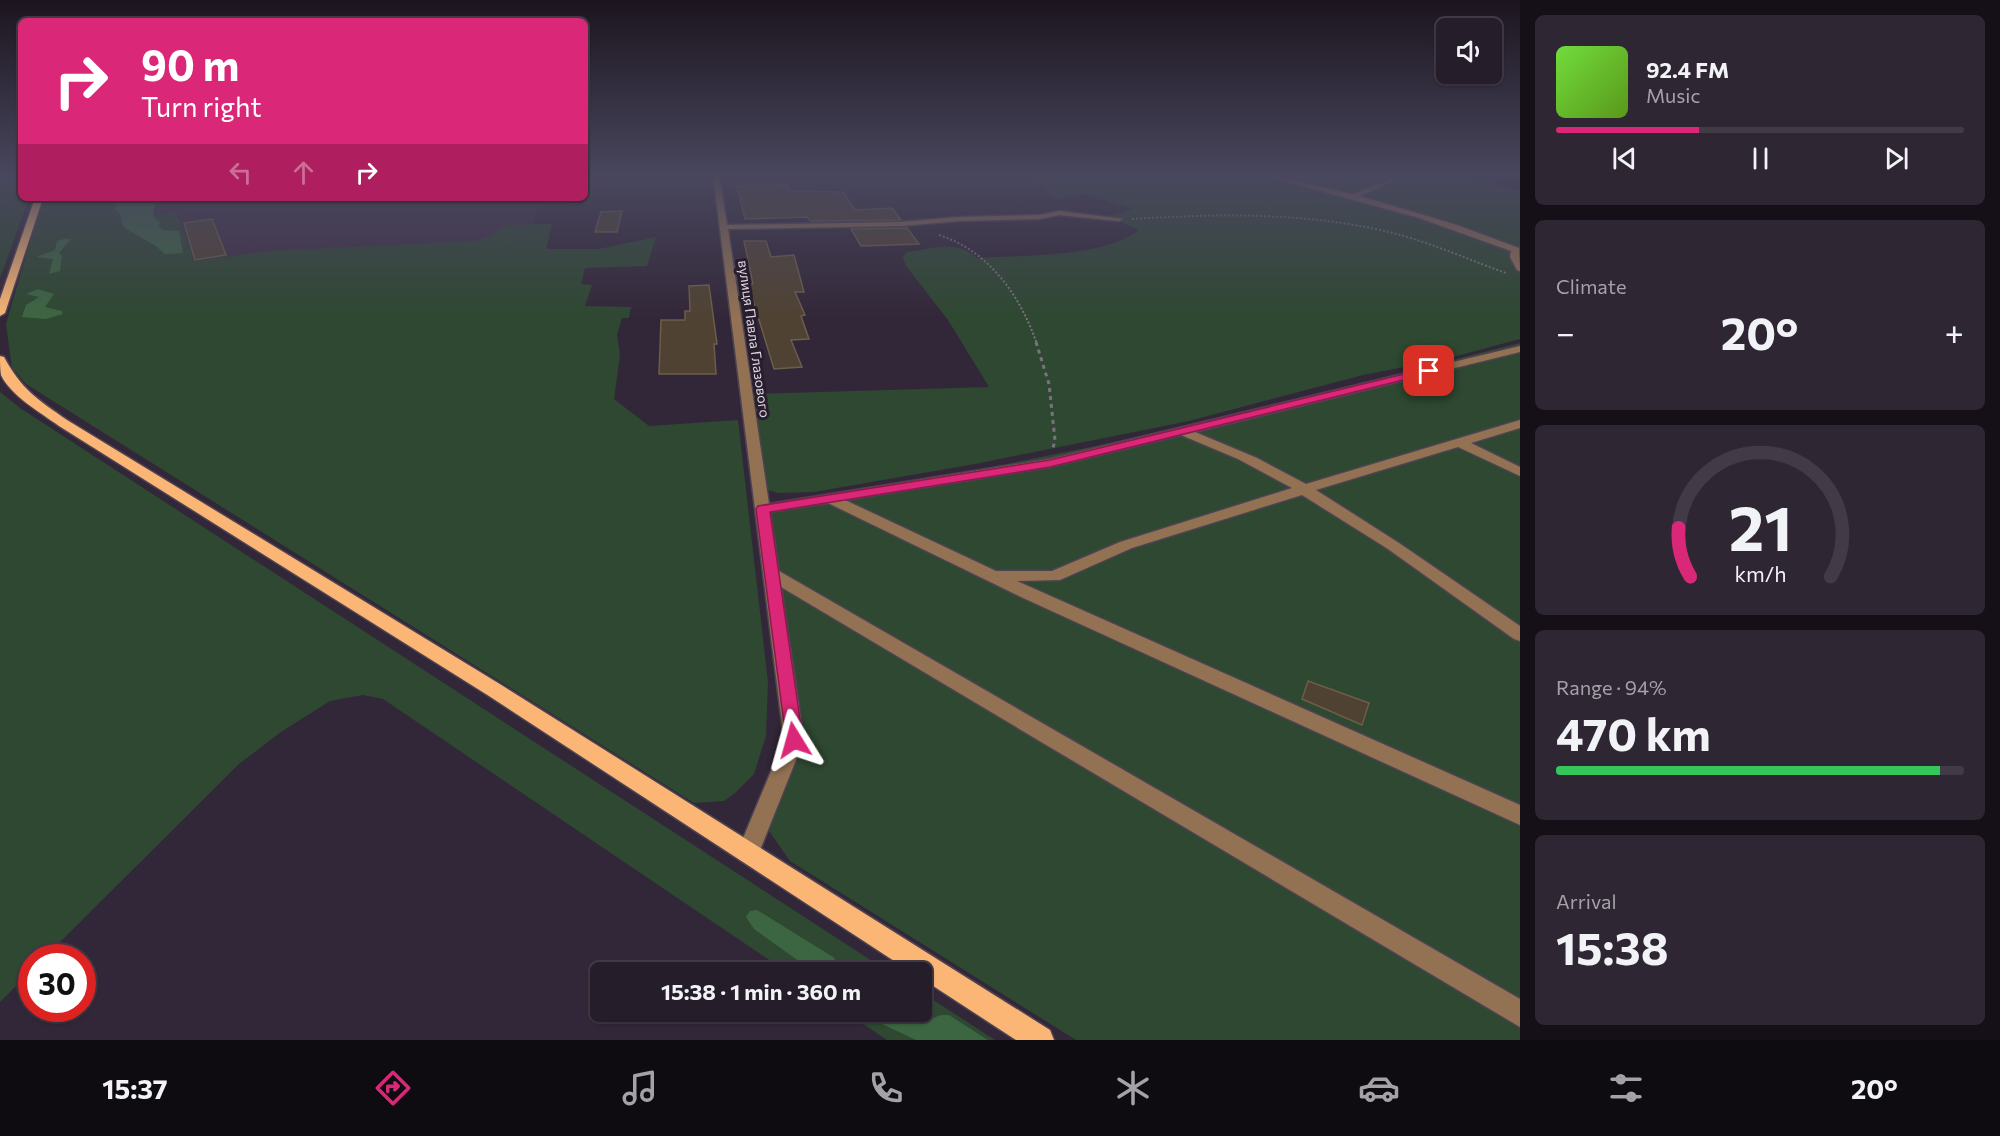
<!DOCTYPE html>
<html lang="en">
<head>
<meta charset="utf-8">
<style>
	body { margin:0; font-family:Commissioner,sans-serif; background:#2e2632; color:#f1f3f6; height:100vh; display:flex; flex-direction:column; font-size:22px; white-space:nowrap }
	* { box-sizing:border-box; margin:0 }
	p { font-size:20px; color:#a4a2a8 }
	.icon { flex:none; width:33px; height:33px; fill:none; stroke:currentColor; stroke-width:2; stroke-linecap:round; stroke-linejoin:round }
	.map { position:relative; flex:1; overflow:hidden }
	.panel { display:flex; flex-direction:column; gap:15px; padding:15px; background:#151017; width:480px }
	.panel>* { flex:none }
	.guide { position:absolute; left:18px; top:18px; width:570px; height:183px; border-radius:9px; box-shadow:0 2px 4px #0004,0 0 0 2px #423b47; background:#db2777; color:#fff; overflow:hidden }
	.controls { position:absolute; left:1436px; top:18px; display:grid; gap:12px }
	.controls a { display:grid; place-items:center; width:66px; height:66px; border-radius:9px; background:#261d2a; box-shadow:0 2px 4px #0004,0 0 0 2px #423b47; font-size:30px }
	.speed { position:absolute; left:18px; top:944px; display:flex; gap:12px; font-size:30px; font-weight:700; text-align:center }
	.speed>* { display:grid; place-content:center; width:78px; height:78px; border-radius:50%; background:#261d2a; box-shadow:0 2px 4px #0004,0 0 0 2px #423b47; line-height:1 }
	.speed .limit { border:9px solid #d22; background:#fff; color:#111 }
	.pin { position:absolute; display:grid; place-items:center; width:51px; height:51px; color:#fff; margin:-26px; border-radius:12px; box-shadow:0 3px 9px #0006 }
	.me { position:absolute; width:66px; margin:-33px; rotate:352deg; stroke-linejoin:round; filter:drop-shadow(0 0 4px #0008) }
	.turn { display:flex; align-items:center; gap:21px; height:126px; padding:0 24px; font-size:27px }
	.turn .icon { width:78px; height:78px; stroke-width:2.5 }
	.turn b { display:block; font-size:42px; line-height:51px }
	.lanes { display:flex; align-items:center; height:57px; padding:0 24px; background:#0003; justify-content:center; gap:30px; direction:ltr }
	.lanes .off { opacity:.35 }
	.big { font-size:45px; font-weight:700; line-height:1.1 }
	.panel .widget { flex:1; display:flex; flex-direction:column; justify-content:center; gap:9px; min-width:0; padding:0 21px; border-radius:9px; background:#2e2632 }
	.panel .dial { align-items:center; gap:0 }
	.dial svg { height:156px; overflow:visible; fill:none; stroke:#423b47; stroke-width:7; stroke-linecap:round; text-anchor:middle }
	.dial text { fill:#f1f3f6; stroke:none }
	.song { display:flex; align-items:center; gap:18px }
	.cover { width:72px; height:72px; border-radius:9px; background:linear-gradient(135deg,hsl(100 70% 55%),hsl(90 70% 35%)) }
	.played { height:6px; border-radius:3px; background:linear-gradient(90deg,#db2777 35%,#423b47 35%) }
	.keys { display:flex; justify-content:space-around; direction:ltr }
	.heat { display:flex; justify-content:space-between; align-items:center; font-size:33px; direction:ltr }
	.charge { height:9px; border-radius:4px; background:linear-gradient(90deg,#34c759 94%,#423b47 0) }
	.trip { position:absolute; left:590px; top:962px; width:342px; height:60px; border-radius:9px; background:#261d2a; box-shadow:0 2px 4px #0004,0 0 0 2px #423b47; font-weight:700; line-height:60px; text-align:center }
	.tabs { display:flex; height:96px; justify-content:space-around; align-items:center; background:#0f0c11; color:#a4a2a8 }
	.tabs .icon { width:42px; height:42px }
	.tabs .selected { color:#db2777 }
	.tabs b { font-size:27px; color:#f1f3f6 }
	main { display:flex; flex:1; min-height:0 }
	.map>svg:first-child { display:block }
</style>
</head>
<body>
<main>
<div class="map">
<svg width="1520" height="1040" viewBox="0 0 1520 1040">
	<rect width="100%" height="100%" fill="#322738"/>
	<path fill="#3f2f45" d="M585,174H597L591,204L538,207L529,245L27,317L63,198H585Z"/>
	<path fill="#2e4831" d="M0,174H21V198H29L0,278Z
		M1027,174H1440L1520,191V339L1446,359L1363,375L1189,421L975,464L814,492L778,493L764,489L750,394L989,387L948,320L906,266L903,257L907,252C931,249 957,239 977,258C1022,255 1103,258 1139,230L1107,216L1133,209L1085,194L1057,199Z
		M43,198H145L149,216L176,212L195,261L270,251L476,241L490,236L507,225L552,224L546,249H599L656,237L647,266L585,268L581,284L592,285L585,306L631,307L629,318H622L617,335L620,355L614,399L649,426L738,420L768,682L766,736L754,774L735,793L724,801L694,803L26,384L12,368L6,324Z
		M1520,343V1040H1076L790,861L769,831L771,806L790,741L769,517L778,503L942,477L1091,447L1196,424Z
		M0,392L20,408L889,972H787L383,699L363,695L330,701L281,732L239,764L45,957H32L31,971L0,1002Z
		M921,992L995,1040H887L844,1011H921Z"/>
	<path fill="#3c6642" d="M122,198H142L155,204L153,217L160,222L158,226L163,230L179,231L183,253L165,254L156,246L123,227L120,213L114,209Z
		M64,239H71L59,253L62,256L60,271L49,274L53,259L36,257L55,250L57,241Z
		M38,289L54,294L45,307L62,311L63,314L46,319L22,317L26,305L39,297L26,294Z
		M757,910L833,957L846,972H814L754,929L746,917L750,911Z
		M880,1011H905L930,1019L941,1015H949L988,1040H916L880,1023Z"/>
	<path fill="#041135" d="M1456,174H1520V189Z"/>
	<path fill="#504232" stroke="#6c5d4c" stroke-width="1.5" d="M787,185L789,191L843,192L855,210L892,208L901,220L811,221L807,217L745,219L737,186Z
		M622,211L617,232H595L601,212Z
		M212,219L226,255L195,260L184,223Z
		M907,228L919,244L861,246L851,229Z
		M744,241H766L771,257L794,255L804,292H795L805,315L801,316L809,339L791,340L802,367L774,369L748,284H753Z
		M709,285L717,344H714L716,374H659L661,320H685V311H690L689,286Z
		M1308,681L1369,703L1362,725L1302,699Z"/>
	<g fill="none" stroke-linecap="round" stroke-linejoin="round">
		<defs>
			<path id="minor" d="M713,174H719L727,225L901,222L959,217L1039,215L1059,211L1123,219L1119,221L1059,215L1039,219L959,221L901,226L728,229L769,504L1050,459L1520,346V352L1195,432L1257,458L1306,484L1520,420V428L1471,443L1520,467V476L1458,447L1316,490L1399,543L1520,626V641L1514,639L1388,549L1302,495L1132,548L1060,580L1017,581L1520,805V825L1021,597L828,503L770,512L779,571L1520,999V1027L781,587L804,740L756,860L748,863L740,860L737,853L784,740ZM1181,435L1238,459L1292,488L1120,542L1052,571H996L845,500L1050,467Z
				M1258,174H1268L1352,194L1403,175V177L1360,196L1457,225L1519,248L1520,271L1517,270L1510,257L1511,251L1419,218Z"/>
			<path id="major" d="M35,198H43L5,313L0,316V299Z
				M0,356L4,357C22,390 37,399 67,420L503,686L1050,1030L1054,1040H1016L921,978V972H911L489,696L59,426C40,412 11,396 1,375C0,369 0,362 0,356Z"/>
		</defs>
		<use href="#minor" stroke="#4e4353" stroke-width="3"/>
		<use href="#major" stroke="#4e4353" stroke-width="3"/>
		<path stroke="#7b7280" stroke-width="2" stroke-dasharray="2 2" stroke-linecap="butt" d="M1132,219C1215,214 1298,212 1380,230C1423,239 1464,258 1506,273
			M939,235C989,251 1020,295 1037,344"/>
		<path stroke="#7b7280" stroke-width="3" stroke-dasharray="4 4" stroke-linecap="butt" d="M1036,342L1049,384L1055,440L1053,448"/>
		<use href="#minor" fill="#937253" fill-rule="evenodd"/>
		<use href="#major" fill="#fbb675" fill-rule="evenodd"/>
	</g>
	<linearGradient id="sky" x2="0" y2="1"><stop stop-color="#1c151f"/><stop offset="0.55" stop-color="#49475e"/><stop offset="1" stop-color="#49475e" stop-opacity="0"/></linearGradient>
	<rect width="1520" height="319" fill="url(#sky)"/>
	<path fill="#db2777" stroke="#8e194d" stroke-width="1.5" d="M1429,368L1434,371L1432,373L1050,467L770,512L803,740L800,746L794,748L787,746L756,509L758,506L1050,460Z"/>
	<g text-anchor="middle" stroke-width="6" stroke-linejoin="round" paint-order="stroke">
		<g font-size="14" fill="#ded7e2" stroke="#281e2d">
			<text transform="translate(754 339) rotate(82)" y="5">вулиця Павла Глазового</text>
		</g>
	</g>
</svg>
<div class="controls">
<a><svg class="icon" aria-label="sound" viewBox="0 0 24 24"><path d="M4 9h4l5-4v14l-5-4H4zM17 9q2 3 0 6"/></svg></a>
</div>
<div class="speed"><div class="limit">30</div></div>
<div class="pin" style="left:1429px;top:371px;background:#d93025"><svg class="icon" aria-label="arrive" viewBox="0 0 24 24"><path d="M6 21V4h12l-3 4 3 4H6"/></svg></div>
<svg class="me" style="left:794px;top:740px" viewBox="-20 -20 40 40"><path d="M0-17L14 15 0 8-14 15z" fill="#db2777" stroke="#fff" stroke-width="4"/></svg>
<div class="trip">15:38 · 1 min · 360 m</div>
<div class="guide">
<div class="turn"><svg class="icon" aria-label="right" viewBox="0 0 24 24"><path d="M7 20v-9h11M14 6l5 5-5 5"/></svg><div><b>90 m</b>Turn right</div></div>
<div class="lanes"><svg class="icon off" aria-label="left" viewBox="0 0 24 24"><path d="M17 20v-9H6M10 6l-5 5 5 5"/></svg><svg class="icon off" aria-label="ahead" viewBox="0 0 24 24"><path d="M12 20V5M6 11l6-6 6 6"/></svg><svg class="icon" aria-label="right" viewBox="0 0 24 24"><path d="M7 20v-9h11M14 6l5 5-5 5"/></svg></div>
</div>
</div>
<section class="panel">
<div class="widget">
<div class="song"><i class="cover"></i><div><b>92.4 FM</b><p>Music</p></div></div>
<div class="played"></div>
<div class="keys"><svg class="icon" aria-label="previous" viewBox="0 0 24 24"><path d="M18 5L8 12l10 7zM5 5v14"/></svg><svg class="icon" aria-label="pause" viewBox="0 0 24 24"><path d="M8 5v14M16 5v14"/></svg><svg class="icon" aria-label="next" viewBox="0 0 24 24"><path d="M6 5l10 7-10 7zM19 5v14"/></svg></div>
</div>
<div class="widget"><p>Climate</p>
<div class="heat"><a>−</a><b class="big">20°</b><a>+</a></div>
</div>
<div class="widget dial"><svg viewBox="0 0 100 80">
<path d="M14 69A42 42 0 1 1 86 69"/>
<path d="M14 69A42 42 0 0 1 8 44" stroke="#db2777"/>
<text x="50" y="56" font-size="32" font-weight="700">21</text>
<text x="50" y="72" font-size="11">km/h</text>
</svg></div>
<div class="widget"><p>Range · 94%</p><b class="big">470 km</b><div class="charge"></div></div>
<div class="widget"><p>Arrival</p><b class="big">15:38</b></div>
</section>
</main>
<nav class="tabs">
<b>15:37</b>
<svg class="icon selected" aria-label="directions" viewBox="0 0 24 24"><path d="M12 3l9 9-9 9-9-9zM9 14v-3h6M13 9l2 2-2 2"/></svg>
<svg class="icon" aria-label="music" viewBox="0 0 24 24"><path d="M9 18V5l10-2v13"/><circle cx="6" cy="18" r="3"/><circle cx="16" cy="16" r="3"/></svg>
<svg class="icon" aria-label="phone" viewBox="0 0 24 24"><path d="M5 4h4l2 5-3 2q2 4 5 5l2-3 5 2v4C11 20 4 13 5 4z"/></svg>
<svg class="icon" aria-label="climate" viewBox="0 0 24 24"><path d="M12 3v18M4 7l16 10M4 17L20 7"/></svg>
<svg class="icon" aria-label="car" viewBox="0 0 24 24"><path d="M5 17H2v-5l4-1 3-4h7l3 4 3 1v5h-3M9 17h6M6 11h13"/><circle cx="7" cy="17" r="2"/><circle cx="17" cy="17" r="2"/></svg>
<svg class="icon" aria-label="filters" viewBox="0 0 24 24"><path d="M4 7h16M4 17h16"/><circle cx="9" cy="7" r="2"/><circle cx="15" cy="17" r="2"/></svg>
<b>20°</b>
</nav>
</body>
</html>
